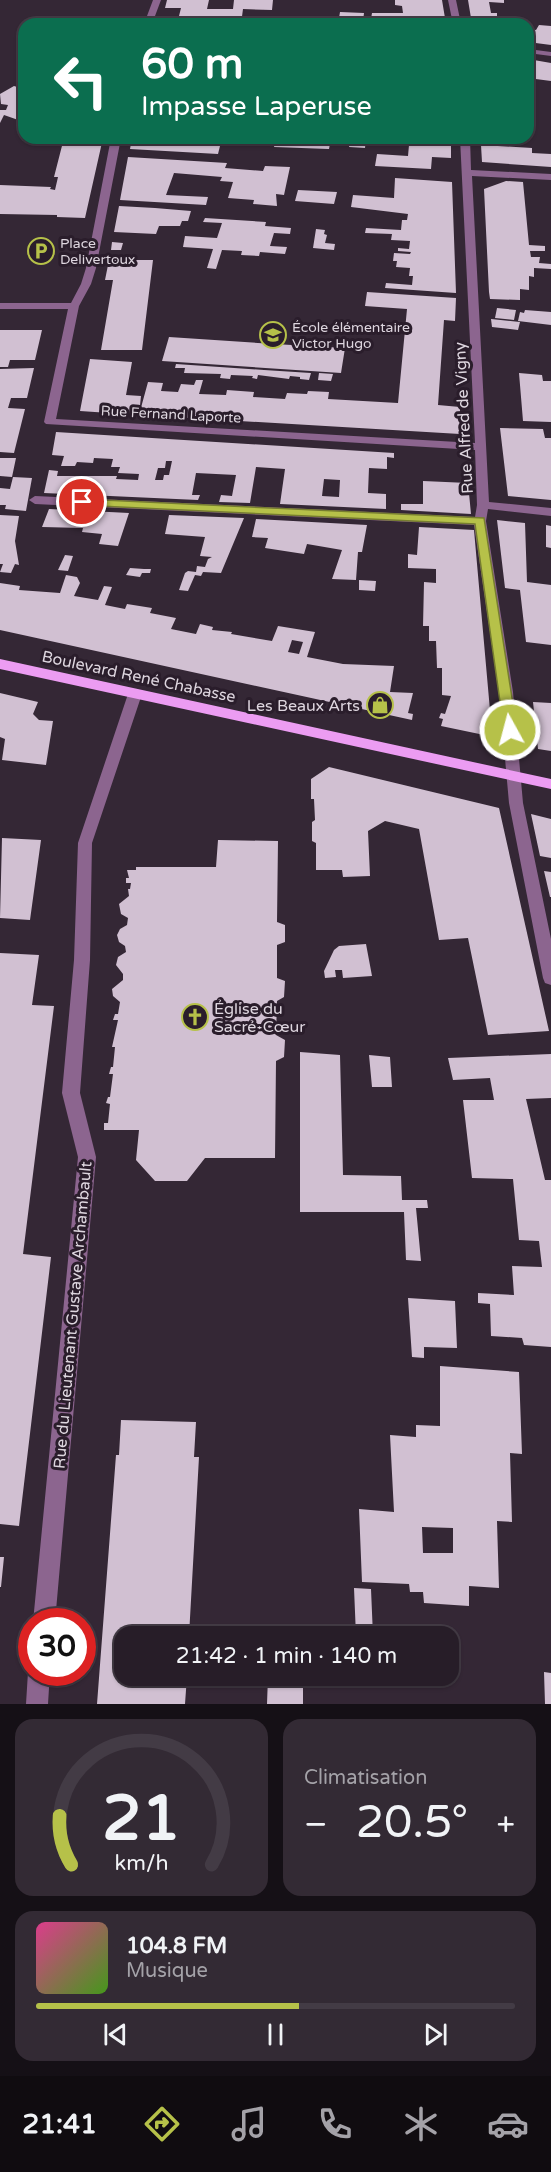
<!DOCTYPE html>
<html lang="fr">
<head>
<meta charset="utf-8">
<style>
	body { margin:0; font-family:"Varela Round",sans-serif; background:#332a34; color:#f1f3f6; height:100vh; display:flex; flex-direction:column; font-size:22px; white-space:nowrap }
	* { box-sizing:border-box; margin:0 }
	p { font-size:20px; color:#a4a2a8 }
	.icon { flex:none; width:33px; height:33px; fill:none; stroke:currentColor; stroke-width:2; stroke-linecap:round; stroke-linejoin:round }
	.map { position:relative; height:1704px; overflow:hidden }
	.details { display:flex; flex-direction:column; gap:15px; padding:15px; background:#151016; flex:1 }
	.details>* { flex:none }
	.top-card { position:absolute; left:18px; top:18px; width:516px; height:126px; border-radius:18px; box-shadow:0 2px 4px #0004,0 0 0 2px #433b45; background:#0b6e4f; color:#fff; overflow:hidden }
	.speed { position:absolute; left:18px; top:1608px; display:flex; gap:12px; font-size:30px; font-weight:700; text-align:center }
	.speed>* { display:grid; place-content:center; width:78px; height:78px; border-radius:50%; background:#271d28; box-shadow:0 2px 4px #0004,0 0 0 2px #433b45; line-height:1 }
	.speed .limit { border:9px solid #d22; background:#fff; color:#111 }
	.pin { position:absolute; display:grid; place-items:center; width:51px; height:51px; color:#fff; margin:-26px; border:3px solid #fff; border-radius:50%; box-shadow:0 2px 6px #0007 }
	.me { position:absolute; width:66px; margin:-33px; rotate:353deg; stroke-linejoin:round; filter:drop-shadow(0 0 4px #0008) }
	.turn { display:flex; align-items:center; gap:21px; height:126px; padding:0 24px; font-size:27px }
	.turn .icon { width:78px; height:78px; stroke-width:2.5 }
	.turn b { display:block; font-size:42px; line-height:51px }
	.big { font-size:45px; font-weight:600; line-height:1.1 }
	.details .widget { flex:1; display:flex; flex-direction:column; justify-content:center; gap:9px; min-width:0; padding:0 21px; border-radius:18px; background:#332a34 }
	.details .dial { align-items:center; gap:0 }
	.dial svg { height:156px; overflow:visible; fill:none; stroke:#433b45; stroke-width:7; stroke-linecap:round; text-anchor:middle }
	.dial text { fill:#f1f3f6; stroke:none }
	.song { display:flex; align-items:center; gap:18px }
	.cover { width:72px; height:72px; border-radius:9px; background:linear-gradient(135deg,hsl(330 70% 55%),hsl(100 70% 35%)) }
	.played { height:6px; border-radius:3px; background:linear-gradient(90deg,#b6c149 55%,#433b45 55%) }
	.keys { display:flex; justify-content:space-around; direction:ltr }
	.heat { display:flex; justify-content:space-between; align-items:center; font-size:33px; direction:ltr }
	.details .tiles { flex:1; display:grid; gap:15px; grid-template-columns:1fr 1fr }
	.widget:last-child { grid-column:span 2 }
	.trip { position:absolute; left:114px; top:1626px; width:345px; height:60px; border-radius:18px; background:#271d28; box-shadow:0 2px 4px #0004,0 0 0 2px #433b45; font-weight:600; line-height:60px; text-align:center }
	.tabs { display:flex; height:96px; justify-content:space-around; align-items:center; background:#100c10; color:#a4a2a8 }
	.tabs .icon { width:42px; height:42px }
	.tabs .current { color:#b6c149 }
	.tabs b { font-size:27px; color:#f1f3f6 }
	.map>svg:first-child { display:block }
</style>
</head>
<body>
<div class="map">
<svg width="551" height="1704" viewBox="0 0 551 1704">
	<rect width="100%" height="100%" fill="#342735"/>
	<path fill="#d1c0d2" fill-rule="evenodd" d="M167,0H209L207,9H233L234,0H273L272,10L243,9L241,24H177L181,8H165Z
		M395,0H442L446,24L424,23L423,17H419L420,22L371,19L372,13H403L402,6L395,5Z
		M468,0H504V3L489,2L491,13H497V19H488L487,24H472Z
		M340,12L364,13L363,21H378V24H338Z
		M539,25L551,26V45L528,42V29L536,30Z
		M528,59L551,63V81L528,78Z
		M14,86L24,89V122L4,115L0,123V110H6L8,105L1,104L0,94Z
		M64,138H103L85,218L57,217V215L0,214V185L51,187L50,189L55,190L58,177H54Z
		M132,138H169L167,143L220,146L218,154L130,149Z
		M226,138H331L329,149L274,147L275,143Z
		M351,138H366L365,148L349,147Z
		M394,139L451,142V158L432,157L431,169L375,166L377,154L408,156L409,145L393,144Z
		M481,145L532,148V153L551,154V167L482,162Z
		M128,157L227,163L225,168L263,171L265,166L290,167L284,195L276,194L277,206L253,204L254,200L228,198L233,182L220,181L222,177L174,173L166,195L208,197L206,205L120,200Z
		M395,178L452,182L456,293L385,288L386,283L412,285L413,276H409L410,268L396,267L397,261H393L394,253L410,254L411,252L398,251V248L409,249L410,241L391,240L392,234L365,233L366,228L401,230L402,220H407L408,214L351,207L353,195L394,198Z
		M506,181L523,182L529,245L545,246V251H530L531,257H540L539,263L551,264V269L534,268V277L529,276V290L520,289V300L490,299L489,292L484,189Z
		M298,190L337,192L334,204L295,201Z
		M119,206L155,208L191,211L188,221H182L180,226H159L156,234L114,232Z
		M205,218L266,222L265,226L291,228L290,234L274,233L270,246L287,247L285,254L260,252L259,256L241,255L242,251L222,250L216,269L207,268L213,249L183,247L185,236L217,238L222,223L203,222Z
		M316,229L325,230L324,234L327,235L325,243L335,244L334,250L313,248Z
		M112,242L123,243L121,250H111Z
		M109,260H153L142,350H101L113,280H105Z
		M367,292L456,298L455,321L444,320L438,405L460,407V434L139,415L148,382L163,383L161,391L178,392L181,384L194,385L196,380H203L199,394L226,395L227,390L254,392L253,397L285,399L287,393L307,394L308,391L329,392L328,399L398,403L407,309L365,306Z
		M497,308L516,310L514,320L495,318Z
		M525,310L551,312V325L518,321L520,312L524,313Z
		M491,319L520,322L518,330L492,327Z
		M0,330H42L35,360H10L8,367H0Z
		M169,337L274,344L345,348L341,373L162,361Z
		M90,359L132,362L126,395L141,396L139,415L80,411Z
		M176,364L264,370L311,373L309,380L300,379V377L290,376L289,379L258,375L257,379L252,378L253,376L231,375L230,379L220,378L221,374L184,373L185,368H175Z
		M34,368L27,398H11L8,408L25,409L14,453L0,452V369Z
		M319,373L333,374L331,381L318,380Z
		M519,373L542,375L543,381H551V422L523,421Z
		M500,428L543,429L545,438H551V500L508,496Z
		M56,432L394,453V458L387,457V469L369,468L368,493L386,494V509L280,504L285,469L256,467L250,503L219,502L221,495L232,496L236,475L196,473L192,495H200L198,500L44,493L49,470L58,471L57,476H117L116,479L138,480L139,474L118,473L120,467H111L113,459L94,458L93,463L77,462L75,466H61L64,456L52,455ZM166,461H172L169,475H164L163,480H155L158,468H165ZM324,479L340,480L339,497L322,496Z
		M0,458H16L12,477L0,476Z
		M13,477L32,478L26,511L5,509L6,505H0V488L10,489Z
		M423,481L468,483L471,514L401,510V504H423Z
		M49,509L70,510L129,513L118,546L99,544L102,534L82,532L83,528L42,527Z
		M0,515L19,516L15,541L19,565L15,564L11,573L0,572L3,564H0Z
		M169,515L244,518L221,573L203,572L201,576L195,575L188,591L179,590L185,573L188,571L196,572L197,566L205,567L208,559L212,557L200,556L205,537L165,534Z
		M256,519L367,525L362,552H358L356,580L332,579L342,550L307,544L304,554L265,548L268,538L252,537Z
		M497,520L525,523L527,582L551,585V645L526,642L520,590L505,588Z
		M546,525L551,526V548L546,547Z
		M419,527L474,530L492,733L489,736L441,726L443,719L439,718L441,713L445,714L451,696L442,695V668H437L436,641H429V626H423L424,582L436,583V569L408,568V554L417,555Z
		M65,555L73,556L68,571L58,570Z
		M130,568L144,569H151L150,573H142L140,577L126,575Z
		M66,575L77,577L80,583L74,596L98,600L104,586L112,587L105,605L125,609L127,604L152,608L150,613L176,618L171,629L196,634L200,624L213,627L212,630L232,632L231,634L272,641L278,626L315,632L307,657L343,664L394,666L390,692L413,693L408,713L413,714L412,720L0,630V583L20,586L19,590L60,593ZM292,640L303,642L299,654L288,652Z
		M359,580L376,581L375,591L359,590Z
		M0,693L38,702L33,714L39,720L53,721L46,765L2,760L5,739L0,737Z
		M533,702L551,703V751L538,749Z
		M329,767L499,808L549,1031L488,1035L468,938L439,940L419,829L385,821L368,831L370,876L343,877L342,870H316V843L312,841V822L315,820L314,799H311V779Z
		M531,814L551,819V858L540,856Z
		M2,838L41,840L30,920L0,918Z
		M218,840L278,841L277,922L285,925V942L277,945V978L285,981L284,997L277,1001L276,1035L285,1040L284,1057L276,1061L275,1158H205L187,1181H155L136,1160L139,1130H104V1123H108L110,1104L106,1103L108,1097H110L113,1074H109L111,1067H113L115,1047H112L118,1020H113L115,1014H118L120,1002L113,996L112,989L123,980V974L116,965L118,957L126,952L125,946L119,942L117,935L120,929L127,925L128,918L121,914L119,904L129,896L128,889H130L131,883H126V878H129L127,870H136V867H216Z
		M544,871L551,872V897H550Z
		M366,944L372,976L343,978L342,970H335L336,977L325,978L324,971L334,950L339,946Z
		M0,953L39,955L32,1005L54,1006L23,1254L51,1257L19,1526L0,1524Z
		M300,1052L340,1055L343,1175L401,1176L402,1200H427L428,1208H416L421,1261L406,1260L404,1212H300Z
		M551,1054V1098L526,1099L545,1180H551V1347L524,1345L522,1338L491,1336L490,1304L478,1303V1293L514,1295L512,1266L542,1267L539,1241L519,1240L513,1179L472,1178L463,1100H494L490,1078L453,1080L448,1058Z
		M369,1055L390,1057L392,1087H372Z
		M408,1298L455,1301L457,1348L424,1347V1358L412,1357Z
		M440,1366L519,1372L522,1454L510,1453L512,1522L497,1521L499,1588L469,1586V1606L424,1603L423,1592H410L409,1584L362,1582L359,1509L394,1512L390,1435L416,1437V1425L440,1426ZM422,1527L453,1528V1553H423Z
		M121,1420L196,1422L194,1457H199L189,1636H124V1676H187L185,1704H97L116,1455H119Z
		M0,1557H4L1,1587H0Z
		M354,1588L371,1589L373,1636H356Z
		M544,1672L551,1673V1704H545Z
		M268,1676H303V1704H267Z"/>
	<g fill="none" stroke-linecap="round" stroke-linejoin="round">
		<path fill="#8c658f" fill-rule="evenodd" d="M153,0H161L152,24H144Z
			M448,0H456L461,24H453Z
			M528,49L551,52V56L528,53Z
			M111,138H121L96,268L91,284L79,306L56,419L475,443L460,138H470L471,170L551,174V180L472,176L489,502L551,508V516L488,509L486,521L513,692L523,803L551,939V985L545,983L543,978L509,803L499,692L474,525L35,504L29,500L35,496L475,517L477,505L475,450L46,424L44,422L68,309H0V303H71L81,284L86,268Z
			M135,689L142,694L92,843L90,960L80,1093L96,1157L55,1622H33L78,1157L62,1093L74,960L78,843L128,694Z
			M31,1664L32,1672H50L48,1704H26L28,1672Z"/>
		<path fill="#ec9cf2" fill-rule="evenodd" d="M0,659L551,779V789L0,669Z"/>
	</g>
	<path fill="#b6c149" stroke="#767d2f" stroke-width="1.5" d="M82,499L484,518L517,730L510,735L504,730L475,524L78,505V500Z"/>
	<defs>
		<symbol id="parking-ring" viewBox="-11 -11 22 22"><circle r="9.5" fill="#2a1d2b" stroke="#b6c149" stroke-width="1.5"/><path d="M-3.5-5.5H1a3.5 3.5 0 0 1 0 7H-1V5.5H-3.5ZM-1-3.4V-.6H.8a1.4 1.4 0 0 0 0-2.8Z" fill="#b6c149"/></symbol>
		<symbol id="school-ring" viewBox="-11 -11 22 22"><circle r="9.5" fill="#2a1d2b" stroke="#b6c149" stroke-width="1.5"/><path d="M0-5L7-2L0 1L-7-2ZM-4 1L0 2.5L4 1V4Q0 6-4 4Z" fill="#b6c149"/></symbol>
		<symbol id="shop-ring" viewBox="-11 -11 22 22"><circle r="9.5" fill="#2a1d2b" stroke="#b6c149" stroke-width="1.5"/><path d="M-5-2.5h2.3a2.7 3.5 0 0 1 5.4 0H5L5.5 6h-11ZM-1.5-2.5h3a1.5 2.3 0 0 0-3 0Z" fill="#b6c149"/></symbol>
		<symbol id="church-ring" viewBox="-11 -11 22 22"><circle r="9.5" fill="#2a1d2b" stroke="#b6c149" stroke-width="1.5"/><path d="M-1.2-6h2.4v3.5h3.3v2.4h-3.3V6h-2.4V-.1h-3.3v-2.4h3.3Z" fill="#b6c149"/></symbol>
	</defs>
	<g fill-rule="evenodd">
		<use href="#parking-ring" x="26" y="236" width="30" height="30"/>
		<use href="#school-ring" x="258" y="320" width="30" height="30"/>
		<use href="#shop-ring" x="365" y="690" width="30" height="30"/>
		<use href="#church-ring" x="180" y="1002" width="30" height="30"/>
	</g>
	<g text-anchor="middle" stroke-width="6" stroke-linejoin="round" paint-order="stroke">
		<g font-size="14" fill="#ded6df" stroke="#2a1d2b" text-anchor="start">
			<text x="60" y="248">Place<tspan x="60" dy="16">Delivertoux</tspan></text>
			<text x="292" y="332">École élémentaire<tspan x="292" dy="16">Victor Hugo</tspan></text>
		</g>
		<g font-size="14" fill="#ded6df" stroke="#2a1d2b">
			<text transform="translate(171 414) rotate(3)" y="5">Rue Fernand Laporte</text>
		</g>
		<g font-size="16" fill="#ded6df" stroke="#2a1d2b">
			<text transform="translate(463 418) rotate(-93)" y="6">Rue Alfred de Vigny</text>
			<text transform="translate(139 676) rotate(12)" y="6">Boulevard René Chabasse</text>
			<text transform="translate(72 1315) rotate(-85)" y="6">Rue du Lieutenant Gustave Archambault</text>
		</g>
		<g font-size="16" fill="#ded6df" stroke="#2a1d2b" text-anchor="end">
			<text x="360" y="711">Les Beaux Arts</text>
			<text x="214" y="1014" text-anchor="start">Église du<tspan x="214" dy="18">Sacré-Cœur</tspan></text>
		</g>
	</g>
</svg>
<div class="speed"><div class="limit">30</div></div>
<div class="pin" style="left:82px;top:502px;background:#d93025"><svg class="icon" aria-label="arrive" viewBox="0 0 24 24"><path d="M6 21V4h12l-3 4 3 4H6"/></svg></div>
<svg class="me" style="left:510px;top:730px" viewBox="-20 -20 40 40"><circle r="17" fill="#b6c149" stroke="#fff" stroke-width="3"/><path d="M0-11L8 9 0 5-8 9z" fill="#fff"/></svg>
<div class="trip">21:42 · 1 min · 140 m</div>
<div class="top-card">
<div class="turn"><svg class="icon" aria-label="left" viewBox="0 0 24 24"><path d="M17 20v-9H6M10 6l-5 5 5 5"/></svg><div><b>60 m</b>Impasse Laperuse</div></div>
</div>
</div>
<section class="details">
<div class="tiles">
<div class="widget dial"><svg viewBox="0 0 100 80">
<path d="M14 69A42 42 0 1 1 86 69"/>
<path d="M14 69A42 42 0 0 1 8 44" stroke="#b6c149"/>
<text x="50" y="56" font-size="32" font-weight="700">21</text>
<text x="50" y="72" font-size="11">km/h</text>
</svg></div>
<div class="widget"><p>Climatisation</p>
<div class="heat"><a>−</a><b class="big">20.5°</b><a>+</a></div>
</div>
<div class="widget">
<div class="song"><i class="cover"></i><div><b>104.8 FM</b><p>Musique</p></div></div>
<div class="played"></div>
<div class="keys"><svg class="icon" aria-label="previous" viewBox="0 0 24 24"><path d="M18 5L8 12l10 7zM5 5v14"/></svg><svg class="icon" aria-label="pause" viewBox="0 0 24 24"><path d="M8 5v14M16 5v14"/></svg><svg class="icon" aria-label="next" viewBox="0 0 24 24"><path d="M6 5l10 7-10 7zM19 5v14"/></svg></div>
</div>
</div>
</section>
<nav class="tabs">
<b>21:41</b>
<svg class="icon current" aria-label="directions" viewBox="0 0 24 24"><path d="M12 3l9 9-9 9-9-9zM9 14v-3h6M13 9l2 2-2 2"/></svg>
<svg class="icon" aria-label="music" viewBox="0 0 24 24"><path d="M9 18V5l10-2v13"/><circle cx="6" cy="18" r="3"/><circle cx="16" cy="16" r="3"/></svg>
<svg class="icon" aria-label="phone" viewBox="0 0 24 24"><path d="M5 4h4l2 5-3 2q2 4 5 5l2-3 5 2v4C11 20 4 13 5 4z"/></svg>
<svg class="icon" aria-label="climate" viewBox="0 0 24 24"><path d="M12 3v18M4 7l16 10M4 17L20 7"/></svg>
<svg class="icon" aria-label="car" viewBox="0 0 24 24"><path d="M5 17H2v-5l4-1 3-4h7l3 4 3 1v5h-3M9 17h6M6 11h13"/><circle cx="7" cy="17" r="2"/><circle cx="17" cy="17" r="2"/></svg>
</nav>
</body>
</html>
